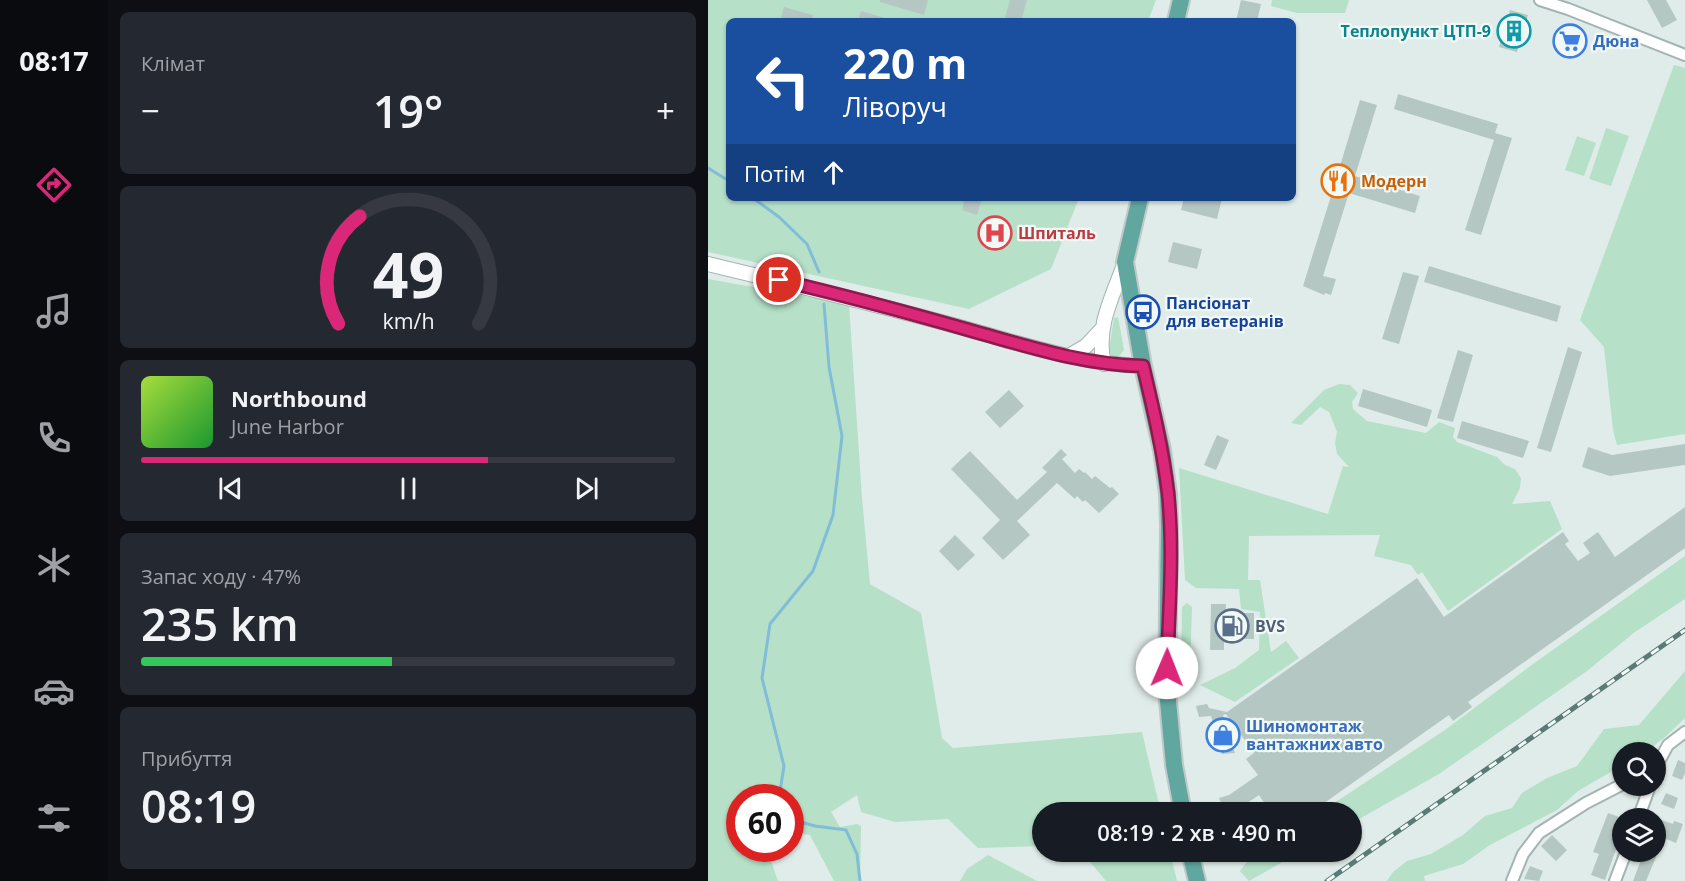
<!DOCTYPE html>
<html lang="uk">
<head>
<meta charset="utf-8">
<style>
	body { margin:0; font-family:"Open Sans",sans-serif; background:#242831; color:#f1f3f6; height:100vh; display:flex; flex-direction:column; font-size:22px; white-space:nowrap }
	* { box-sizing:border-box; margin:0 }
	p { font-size:20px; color:#9ea1a6 }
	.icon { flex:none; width:33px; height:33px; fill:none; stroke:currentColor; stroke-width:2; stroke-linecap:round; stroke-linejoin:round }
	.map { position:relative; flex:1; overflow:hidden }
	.details { display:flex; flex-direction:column; gap:12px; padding:12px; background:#0d0f14; width:600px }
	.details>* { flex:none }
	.guide { position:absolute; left:18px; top:18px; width:570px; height:183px; border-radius:9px; box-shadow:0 2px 4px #0004; background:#1a4fa0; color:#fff; overflow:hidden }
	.tools { position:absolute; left:904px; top:742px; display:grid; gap:12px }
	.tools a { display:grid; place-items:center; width:54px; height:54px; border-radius:50%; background:#171b24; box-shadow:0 2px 4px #0004; font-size:30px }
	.speed { position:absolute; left:18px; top:784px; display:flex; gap:12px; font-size:30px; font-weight:700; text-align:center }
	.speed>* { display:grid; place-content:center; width:78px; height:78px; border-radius:50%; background:#171b24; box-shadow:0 2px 4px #0004; line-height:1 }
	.speed .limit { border:9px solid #d22; background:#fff; color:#111 }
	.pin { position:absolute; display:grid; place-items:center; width:51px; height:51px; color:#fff; margin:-26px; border:3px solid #fff; border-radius:50%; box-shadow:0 2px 6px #0007 }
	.me { position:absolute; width:66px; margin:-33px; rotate:1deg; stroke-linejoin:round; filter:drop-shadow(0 0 4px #0008) }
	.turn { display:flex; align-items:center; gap:21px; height:126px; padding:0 18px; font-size:27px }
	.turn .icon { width:78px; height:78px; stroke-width:2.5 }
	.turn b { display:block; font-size:42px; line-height:51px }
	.then { display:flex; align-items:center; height:57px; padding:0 18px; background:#0003; gap:12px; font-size:22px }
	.big { font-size:45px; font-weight:600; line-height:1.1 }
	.details .card { flex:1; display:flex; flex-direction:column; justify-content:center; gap:9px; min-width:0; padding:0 21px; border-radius:9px; background:#242831 }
	.details .dial { align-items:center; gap:0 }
	.dial svg { height:156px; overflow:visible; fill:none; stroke:#363941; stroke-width:7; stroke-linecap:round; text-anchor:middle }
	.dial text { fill:#f1f3f6; stroke:none }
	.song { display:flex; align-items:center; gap:18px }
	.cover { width:72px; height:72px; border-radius:9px; background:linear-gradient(135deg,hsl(80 70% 55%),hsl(130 70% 35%)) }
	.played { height:6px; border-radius:3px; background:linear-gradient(90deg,#db2777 65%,#363941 65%) }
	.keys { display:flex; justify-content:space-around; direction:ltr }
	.heat { display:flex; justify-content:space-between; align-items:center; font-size:33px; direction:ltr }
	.charge { height:9px; border-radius:4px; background:linear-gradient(90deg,#34c759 47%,#363941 0) }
	.trip { position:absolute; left:324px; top:802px; width:330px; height:60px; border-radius:30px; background:#171b24; box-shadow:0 2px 4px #0004; font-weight:600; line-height:60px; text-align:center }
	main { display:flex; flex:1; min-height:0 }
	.tab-bar { display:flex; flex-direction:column; width:108px; justify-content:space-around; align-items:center; background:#090b0e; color:#9ea1a6 }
	.tab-bar .icon { width:42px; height:42px }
	.tab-bar .current { color:#db2777 }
	.tab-bar b { font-size:27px; color:#f1f3f6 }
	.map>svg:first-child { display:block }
</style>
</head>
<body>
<main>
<nav class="tab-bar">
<b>08:17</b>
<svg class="icon current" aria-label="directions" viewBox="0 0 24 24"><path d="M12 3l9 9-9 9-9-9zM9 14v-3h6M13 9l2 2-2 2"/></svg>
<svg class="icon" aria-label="music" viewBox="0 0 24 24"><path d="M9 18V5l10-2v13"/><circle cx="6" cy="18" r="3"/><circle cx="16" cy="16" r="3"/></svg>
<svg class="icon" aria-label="phone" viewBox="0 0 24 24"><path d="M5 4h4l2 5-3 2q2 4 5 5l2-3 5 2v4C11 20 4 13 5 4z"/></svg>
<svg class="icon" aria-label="climate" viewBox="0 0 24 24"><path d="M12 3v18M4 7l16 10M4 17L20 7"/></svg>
<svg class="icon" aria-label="car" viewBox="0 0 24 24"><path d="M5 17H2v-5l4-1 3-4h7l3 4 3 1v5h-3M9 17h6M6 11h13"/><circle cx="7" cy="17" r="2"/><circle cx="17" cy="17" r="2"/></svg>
<svg class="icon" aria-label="filters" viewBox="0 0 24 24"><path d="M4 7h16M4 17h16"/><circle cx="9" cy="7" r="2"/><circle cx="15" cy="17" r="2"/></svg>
</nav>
<section class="details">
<div class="card"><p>Клімат</p>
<div class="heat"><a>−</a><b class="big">19°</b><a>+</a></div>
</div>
<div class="card dial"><svg viewBox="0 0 100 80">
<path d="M14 69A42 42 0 1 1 86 69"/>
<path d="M14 69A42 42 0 0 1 25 14" stroke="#db2777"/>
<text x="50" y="56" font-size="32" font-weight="700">49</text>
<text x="50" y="72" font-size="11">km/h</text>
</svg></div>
<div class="card">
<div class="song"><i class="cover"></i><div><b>Northbound</b><p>June Harbor</p></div></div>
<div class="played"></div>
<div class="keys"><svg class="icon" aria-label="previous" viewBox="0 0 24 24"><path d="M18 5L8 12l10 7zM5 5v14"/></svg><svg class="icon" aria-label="pause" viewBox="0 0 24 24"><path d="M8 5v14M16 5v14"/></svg><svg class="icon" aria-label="next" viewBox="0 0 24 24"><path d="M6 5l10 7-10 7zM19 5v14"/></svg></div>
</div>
<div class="card"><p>Запас ходу · 47%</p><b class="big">235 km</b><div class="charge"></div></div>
<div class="card"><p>Прибуття</p><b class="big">08:19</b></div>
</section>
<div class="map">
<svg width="977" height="881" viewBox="0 0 977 881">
	<rect width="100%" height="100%" fill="#e0ece9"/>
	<path fill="#b6e0c8" d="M0,0H448L440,21H21V198H371L343,269L261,309L0,252Z
		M564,0H641L637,13H589L563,6Z
		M966,65L977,68V434L909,445L905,430L896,347L872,320Z
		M898,128L921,136L903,186L881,179Z
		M869,136L888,143L876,176L857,170Z
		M0,279L141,304L154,498L162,584L213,613L234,738L245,748L434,732L453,813H334V846L270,848L240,819L187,822L153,812L149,795L123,812L132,827L149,824L153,826L152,881H126L102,835L83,832L82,798H32V849H64L63,861L70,881H0Z
		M410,317L416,350L411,356L407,358L403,355L401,349L406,318Z
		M631,384L642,385L650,393L644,402L645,409L659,421L718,433L731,422L747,428L745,437L749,442L789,457L797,465L807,469L813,478L812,488L804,504L842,501L854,529L740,611L714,572L710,575L703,565L666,556L672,535L541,536L540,580H552L563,652L578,641L591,658L527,702L492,685L527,668L551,650L552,612L533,609L531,589L488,588L477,580L471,468L620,514L635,466L641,467L629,454L627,443L629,432L621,412L612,407L593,425L583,423L616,390Z
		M977,556V599L927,632L879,671L731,774L644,823V813H611L737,730L825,664Z
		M479,603L484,607L482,670L477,674L473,670L474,607Z
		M977,671V718L956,738L936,753H915V765L870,791L849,810L782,845L755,864L716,876L717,881H679L685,872L699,861L723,854L755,835L777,816L804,808L814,793L839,778L869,766L896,729L931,725Z
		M360,852H462L469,881H398L377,856Z
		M552,852H592L541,881L532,871L541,859Z
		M280,855L329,881H252L259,869Z"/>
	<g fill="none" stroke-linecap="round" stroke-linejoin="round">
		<path stroke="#82bdd7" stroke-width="3" d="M0,168L21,181
			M45,198L71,217L99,244L111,272
			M71,798L76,766L54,678L62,624L105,571L125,515L134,436L121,367L116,304
			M82,819L107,826L138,830L149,854L152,881"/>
	</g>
	<path fill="#b5c7c2" d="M172,0H220L216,15L172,2Z
		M302,0H319L313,21H296Z
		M533,0L553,4L549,21H528Z
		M939,0H958L969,20L954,28Z
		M76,7L105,15L103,21H72Z
		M802,10L820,15L809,52L791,47Z
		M153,11L180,19L179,21H150Z
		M854,31L871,37L867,49L857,46L858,42L851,40Z
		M690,94L790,124L787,133L804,138L773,235L757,230L786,140L686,109Z
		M652,100L669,105L647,176L712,196L707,213L641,193L615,276L628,279L623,295L617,293L616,295L595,286L623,196L618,194L620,186L616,184L620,170L625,172L627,164L632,166Z
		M257,198H274L269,215L254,210Z
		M476,198H514L509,219L473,210Z
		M465,242L494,249L489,269L460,262Z
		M721,266L853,306L849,322L716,282Z
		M695,272L711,276L691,344L674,339Z
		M860,347L874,352L843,452L829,448Z
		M750,350L765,355L745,422L729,418Z
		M655,389L724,410L719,427L650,406Z
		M301,390L316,406L292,428L277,412Z
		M754,421L821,441L815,458L749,438Z
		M509,435L521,440L508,470L496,465Z
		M977,444V465L902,476L874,467L880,447L904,455Z
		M353,449L359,455L354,459L367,473L371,469L376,473L377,472L384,479L387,476L402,488L404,487L411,494L391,513L377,500L375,502L369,496L367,499L349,483L309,521L322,535L295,560L274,538L292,520L243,469L262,451L309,500L339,472L334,468Z
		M977,507V548L760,702L764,707L745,721L741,715L602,813H563L551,795L532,808L517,813L511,798L521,795L550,775L538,759L546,753L518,714L515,715L527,753L514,754L503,716L491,717L488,706L499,704L501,708L519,712L709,578L736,617L855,532L861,541L857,544L870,561L882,553L875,543L890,532L907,557Z
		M247,535L267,555L250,571L231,551Z
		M503,604H518L517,619H532V613H546V639H532V633H516V650H502Z
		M970,760L977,763V773L974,780L964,776Z
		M958,793L970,798L966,809L953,804Z
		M900,813L911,817L904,835L912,838L897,880L883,875L891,854L885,852Z
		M948,818L965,824L966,821L975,824L968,843L956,838L938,881H925L936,852H948Z
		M844,835L859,850L848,861L833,846Z
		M822,866L835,871L831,881L816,879Z"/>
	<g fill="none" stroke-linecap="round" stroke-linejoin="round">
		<defs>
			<path id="minor" d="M832,0L860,9L977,55
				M948,767L960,745L977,732
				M930,819L942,786
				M804,881L815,854L831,833L878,803L915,784
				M907,881L918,852"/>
			<path id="tertiary" d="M0,264C83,284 166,304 248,326C310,343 371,364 435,366
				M361,356L378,346L393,330
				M396,364C387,327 405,296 417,262"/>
			<path id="primary" d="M468,21L473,0
				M432,198L417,262L435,366L454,450L460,494L461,527L459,690L466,765L475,813
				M482,852L489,881"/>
		</defs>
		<use href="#minor" stroke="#a2b5b1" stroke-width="14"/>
		<use href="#tertiary" stroke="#a2b5b1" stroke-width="16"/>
		<use href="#primary" stroke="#c0c9c8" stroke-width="20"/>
		<use href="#minor" stroke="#fff" stroke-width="10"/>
		<use href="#tertiary" stroke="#fff" stroke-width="14"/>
		<use href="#primary" stroke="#60a79f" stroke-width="16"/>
		<defs>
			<path id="rail" d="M619,881L977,630"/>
		</defs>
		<use href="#rail" stroke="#597a76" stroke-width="5"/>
		<use href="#rail" stroke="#f1f9f6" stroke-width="3" stroke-dasharray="9" stroke-linecap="butt"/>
	</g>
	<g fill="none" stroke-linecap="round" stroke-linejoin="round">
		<defs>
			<path id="route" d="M71,280C135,295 198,312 261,330C319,346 375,365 435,366C445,408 455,450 460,493C466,550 461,610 459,668"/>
		</defs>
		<use href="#route" stroke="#8e194d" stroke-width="15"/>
		<use href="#route" stroke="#db2777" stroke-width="10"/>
	</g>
	<defs>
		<symbol id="building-ring" viewBox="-11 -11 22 22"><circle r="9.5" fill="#f1f9f6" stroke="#0f9aa8" stroke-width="1.5"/><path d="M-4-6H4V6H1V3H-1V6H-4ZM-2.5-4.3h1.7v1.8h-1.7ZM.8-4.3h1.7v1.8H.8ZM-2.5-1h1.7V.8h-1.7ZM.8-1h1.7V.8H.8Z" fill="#0f9aa8"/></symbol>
		<symbol id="supermarket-ring" viewBox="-11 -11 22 22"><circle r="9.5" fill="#f1f9f6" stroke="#3f7fe0" stroke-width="1.5"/><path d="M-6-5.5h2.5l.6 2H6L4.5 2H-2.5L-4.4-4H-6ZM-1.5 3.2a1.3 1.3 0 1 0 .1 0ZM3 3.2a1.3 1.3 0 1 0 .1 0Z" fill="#3f7fe0"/></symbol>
		<symbol id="restaurant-ring" viewBox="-11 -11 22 22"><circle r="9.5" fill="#f1f9f6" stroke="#e8710a" stroke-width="1.5"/><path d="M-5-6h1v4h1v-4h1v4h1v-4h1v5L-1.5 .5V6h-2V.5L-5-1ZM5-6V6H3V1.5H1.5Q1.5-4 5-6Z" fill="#e8710a"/></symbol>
		<symbol id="hospital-ring" viewBox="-11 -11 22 22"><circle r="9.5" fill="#f1f9f6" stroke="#e0444e" stroke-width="1.5"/><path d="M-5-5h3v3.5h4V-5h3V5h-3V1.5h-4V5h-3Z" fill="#e0444e"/></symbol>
		<symbol id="bus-ring" viewBox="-11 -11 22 22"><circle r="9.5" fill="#f1f9f6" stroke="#1a4fb4" stroke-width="1.5"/><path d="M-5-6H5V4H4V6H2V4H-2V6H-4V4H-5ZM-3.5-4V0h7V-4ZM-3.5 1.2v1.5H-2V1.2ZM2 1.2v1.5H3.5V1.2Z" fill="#1a4fb4"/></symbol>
		<symbol id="fuel-ring" viewBox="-11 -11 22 22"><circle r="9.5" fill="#f1f9f6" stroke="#5c6f8a" stroke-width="1.5"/><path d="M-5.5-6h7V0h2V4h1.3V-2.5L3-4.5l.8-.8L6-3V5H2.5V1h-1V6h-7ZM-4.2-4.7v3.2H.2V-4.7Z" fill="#5c6f8a"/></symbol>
		<symbol id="shop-ring" viewBox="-11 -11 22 22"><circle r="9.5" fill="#f1f9f6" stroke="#3f7fe0" stroke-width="1.5"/><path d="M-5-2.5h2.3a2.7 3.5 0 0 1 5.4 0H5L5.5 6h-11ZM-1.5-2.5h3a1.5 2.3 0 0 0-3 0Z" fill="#3f7fe0"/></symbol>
	</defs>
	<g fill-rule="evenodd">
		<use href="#building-ring" x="787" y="12" width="38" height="38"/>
		<use href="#supermarket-ring" x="843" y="22" width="38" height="38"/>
		<use href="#restaurant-ring" x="611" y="162" width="38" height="38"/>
		<use href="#hospital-ring" x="268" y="214" width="38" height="38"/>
		<use href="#bus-ring" x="416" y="293" width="38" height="38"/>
		<use href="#fuel-ring" x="505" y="607" width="38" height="38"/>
		<use href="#shop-ring" x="496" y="716" width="38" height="38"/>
	</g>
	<g text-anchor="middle" stroke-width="4.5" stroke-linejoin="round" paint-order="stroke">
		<g font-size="16" font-weight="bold" fill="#0d838f" stroke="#f1f9f6" text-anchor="end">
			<text x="783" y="37">Теплопункт ЦТП-9</text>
		</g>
		<g font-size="16" font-weight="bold" fill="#366cbe" stroke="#f1f9f6" text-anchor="start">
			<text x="885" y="47">Дюна</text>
			<text x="538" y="732">Шиномонтаж<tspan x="538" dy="18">вантажних авто</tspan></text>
		</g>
		<g font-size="16" font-weight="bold" fill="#c56008" stroke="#f1f9f6" text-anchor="start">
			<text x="653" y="187">Модерн</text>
		</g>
		<g font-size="16" font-weight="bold" fill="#be3a42" stroke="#f1f9f6" text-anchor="start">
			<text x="310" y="239">Шпиталь</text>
		</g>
		<g font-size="16" font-weight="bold" fill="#164399" stroke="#f1f9f6" text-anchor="start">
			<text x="458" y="309">Пансіонат<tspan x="458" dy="18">для ветеранів</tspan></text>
		</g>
		<g font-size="16" font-weight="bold" fill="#4e5e75" stroke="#f1f9f6" text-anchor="start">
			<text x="547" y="632">BVS</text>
		</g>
	</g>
</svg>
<div class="tools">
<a><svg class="icon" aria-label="search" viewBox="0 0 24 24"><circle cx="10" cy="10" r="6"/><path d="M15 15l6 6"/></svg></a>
<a><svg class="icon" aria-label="layers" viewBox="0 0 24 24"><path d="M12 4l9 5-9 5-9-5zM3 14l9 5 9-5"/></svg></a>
</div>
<div class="speed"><div class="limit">60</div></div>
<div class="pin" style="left:71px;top:280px;background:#d93025"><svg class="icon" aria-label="arrive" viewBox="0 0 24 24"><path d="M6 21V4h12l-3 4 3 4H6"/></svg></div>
<svg class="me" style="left:459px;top:668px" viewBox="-20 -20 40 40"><circle r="19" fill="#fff"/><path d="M0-13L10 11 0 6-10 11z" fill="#db2777"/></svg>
<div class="trip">08:19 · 2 хв · 490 m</div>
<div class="guide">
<div class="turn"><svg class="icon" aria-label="left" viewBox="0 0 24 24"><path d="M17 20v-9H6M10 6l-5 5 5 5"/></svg><div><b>220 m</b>Ліворуч</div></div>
<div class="then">Потім<svg class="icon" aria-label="ahead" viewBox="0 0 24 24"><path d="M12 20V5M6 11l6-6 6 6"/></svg></div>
</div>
</div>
</main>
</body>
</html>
